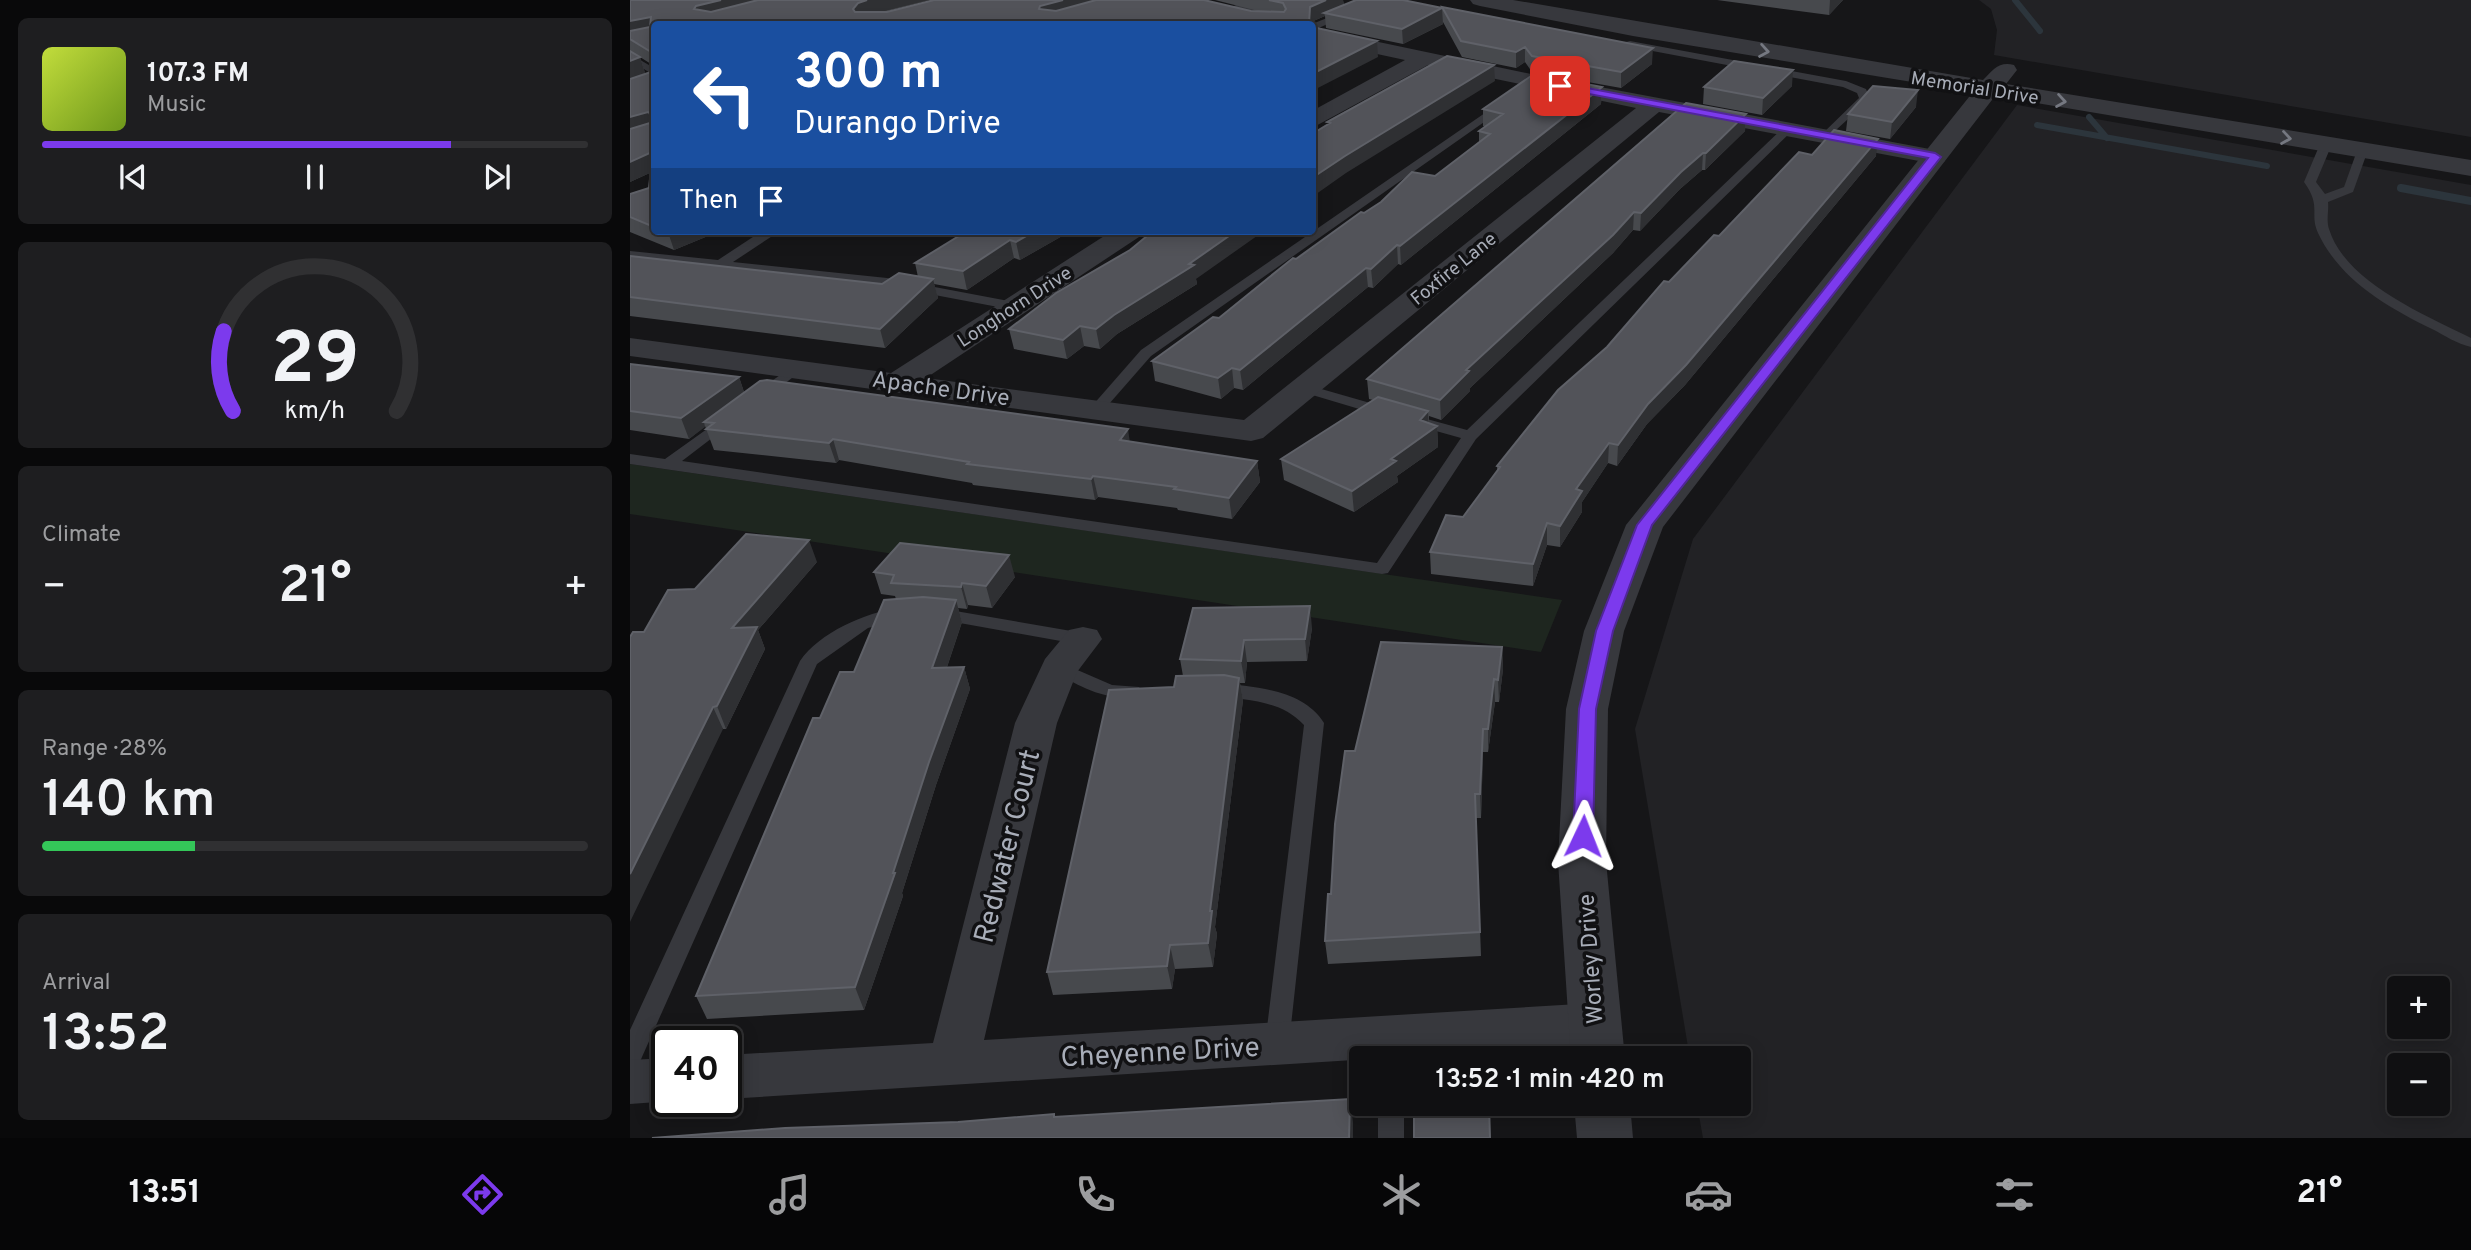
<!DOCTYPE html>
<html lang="en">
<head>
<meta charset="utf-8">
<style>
	body { margin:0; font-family:Overpass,sans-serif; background:#1e1e20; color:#f1f3f6; height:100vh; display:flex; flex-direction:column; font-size:26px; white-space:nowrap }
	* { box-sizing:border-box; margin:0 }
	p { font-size:23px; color:#9c9d9f }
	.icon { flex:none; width:38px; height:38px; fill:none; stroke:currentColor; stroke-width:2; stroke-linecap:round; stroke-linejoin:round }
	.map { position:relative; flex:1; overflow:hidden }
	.side { display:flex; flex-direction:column; gap:18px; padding:18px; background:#09090a; width:630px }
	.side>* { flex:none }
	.top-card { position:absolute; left:21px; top:21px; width:665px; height:214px; border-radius:7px; box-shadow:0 4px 18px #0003,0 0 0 2px #303032; background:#1a4fa0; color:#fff; overflow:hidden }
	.buttons { position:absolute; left:1757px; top:976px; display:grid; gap:14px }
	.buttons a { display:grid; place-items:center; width:63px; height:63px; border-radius:7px; background:#101012; box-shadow:0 4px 18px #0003,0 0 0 2px #303032; font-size:35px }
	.speed { position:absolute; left:21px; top:1026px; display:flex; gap:14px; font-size:35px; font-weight:700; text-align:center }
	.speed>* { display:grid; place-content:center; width:91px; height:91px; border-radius:50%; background:#101012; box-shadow:0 4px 18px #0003,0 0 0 2px #303032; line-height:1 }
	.speed .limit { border:4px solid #111; border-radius:10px; background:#fff; color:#111 }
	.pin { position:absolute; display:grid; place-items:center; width:60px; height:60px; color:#fff; margin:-30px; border-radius:14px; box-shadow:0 4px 10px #0006 }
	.me { position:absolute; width:77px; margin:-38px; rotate:2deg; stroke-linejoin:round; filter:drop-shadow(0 0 5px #0008) }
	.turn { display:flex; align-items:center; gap:24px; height:147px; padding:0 28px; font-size:32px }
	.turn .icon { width:91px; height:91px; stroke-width:2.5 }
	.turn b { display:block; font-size:49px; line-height:60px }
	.then { display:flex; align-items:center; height:66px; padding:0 28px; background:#0003; gap:14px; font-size:26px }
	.big { font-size:52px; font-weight:600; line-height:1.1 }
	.side .widget { flex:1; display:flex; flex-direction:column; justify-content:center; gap:10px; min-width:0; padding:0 24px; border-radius:10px; background:#1e1e20 }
	.side .dial { align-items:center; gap:0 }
	.dial svg { height:182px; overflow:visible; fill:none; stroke:#303032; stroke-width:7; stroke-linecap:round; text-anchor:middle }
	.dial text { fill:#f1f3f6; stroke:none }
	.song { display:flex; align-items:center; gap:21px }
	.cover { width:84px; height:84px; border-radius:10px; background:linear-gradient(135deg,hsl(70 70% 55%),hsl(80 70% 35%)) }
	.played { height:7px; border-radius:4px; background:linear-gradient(90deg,#7c3aed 75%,#303032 75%) }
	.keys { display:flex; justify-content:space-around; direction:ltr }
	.heat { display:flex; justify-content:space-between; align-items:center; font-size:38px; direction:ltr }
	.charge { height:10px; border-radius:5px; background:linear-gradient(90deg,#34c759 28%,#303032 0) }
	.trip { position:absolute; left:719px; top:1046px; width:402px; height:70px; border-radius:7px; background:#101012; box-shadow:0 4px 18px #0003,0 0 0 2px #303032; font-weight:600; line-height:70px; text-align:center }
	.menu { display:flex; height:112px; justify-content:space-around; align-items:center; background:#060607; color:#9c9d9f }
	.menu .icon { width:49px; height:49px }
	.menu .active { color:#7c3aed }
	.menu b { font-size:32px; color:#f1f3f6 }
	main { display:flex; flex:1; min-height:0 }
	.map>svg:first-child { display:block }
</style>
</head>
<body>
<main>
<section class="side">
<div class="widget">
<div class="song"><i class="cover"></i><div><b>107.3 FM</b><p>Music</p></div></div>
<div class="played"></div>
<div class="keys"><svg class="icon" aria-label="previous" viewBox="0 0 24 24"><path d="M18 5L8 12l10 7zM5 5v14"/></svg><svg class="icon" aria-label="pause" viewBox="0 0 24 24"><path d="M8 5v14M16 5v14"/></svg><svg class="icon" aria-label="next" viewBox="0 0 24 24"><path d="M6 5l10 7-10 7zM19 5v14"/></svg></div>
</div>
<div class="widget dial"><svg viewBox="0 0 100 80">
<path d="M14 69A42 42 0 1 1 86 69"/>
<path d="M14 69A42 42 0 0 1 10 34" stroke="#7c3aed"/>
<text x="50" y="56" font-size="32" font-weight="700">29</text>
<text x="50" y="72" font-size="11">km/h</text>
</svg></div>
<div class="widget"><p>Climate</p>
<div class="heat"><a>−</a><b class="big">21°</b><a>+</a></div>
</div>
<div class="widget"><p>Range · 28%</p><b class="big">140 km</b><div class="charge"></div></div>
<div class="widget"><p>Arrival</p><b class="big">13:52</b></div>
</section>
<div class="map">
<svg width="1841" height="1138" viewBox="0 0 1841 1138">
	<rect width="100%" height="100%" fill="#161618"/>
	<path fill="#222225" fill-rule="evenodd" d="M1349,0H1841V137L1364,55L1367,30L1361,9Z
		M1387,105L1841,185V1138H1073L1067,1104H1110V1059H1060L1005,729L1063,539ZM1769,989H1808V1027H1769ZM1769,1066H1808V1104H1769Z"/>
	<path fill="#1e261f" d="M0,464L932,600L911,652L0,514Z"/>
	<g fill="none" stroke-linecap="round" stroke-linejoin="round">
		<path stroke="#2c353c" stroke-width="6" d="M1385,0L1410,31
			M1459,117L1477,138
			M1407,125L1637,166
			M1771,188L1778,189"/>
		<path stroke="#2c353c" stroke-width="8" d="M1771,188L1841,201"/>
		<path fill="#37383d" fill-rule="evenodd" d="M712,12L720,14L682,31V24Z
			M1000,41L1216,81L1236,89L1240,99L1195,140L1189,137L1229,98L1227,93L1213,87L996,46V42Z
			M0,54L24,68V75L0,61Z
			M868,104L877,106L521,356L472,412H462L459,409L462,406L511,350Z
			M1153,128L1163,130L846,439L758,573L752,574L0,464V454L35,459L98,414L103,416L106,419L103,422L52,461L747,563L831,438L781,424L778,421L781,418L786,416L837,430Z
			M1696,141L1702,144L1686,182L1695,194L1714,187L1728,148L1738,150L1723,192L1698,202C1699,210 1696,220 1699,229C1715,282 1795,315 1841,338V347C1827,344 1814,335 1802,329C1757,307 1710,280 1688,233C1679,213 1692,207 1674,182L1690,144Z
			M132,231H150L103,262L257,278L384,302L391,306L384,310L257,286L0,259V251L88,260Z
			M165,365L172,369L170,372L134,399H124L121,396L124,393Z
			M674,384L761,409L764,412L756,417L669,391L667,388L669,385Z
			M269,608L275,610L278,614L275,618L238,628L187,664L12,1057L9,1064L0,1067V1030L170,661C189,633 236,612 269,608Z
			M308,608L453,633L462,639L453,645L302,618L299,614L302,610Z
			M429,662L482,685L509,687L512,691L509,695C478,704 450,685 422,672L420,668L422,664Z
			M589,683C624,687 673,689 694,723L659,1044L656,1051L647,1054L638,1051L635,1044L674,725C647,697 617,703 582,693L579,689L582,685Z
			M748,1104H774V1138H748Z"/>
		<path fill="#37383d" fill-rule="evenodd" d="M621,0H650L647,4L588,24H560L563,20Z
			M682,28L906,75L1305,150L1314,152L1317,157L1314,162L1305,164L1029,112L633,438L621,441L0,356V338L261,373L482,231H513L509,237L296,378L614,420L1006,108L798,65L682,128V111L775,60L682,40Z
			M453,627L467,630L472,639L447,672L427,723L354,1040L965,1003L983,1009L990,1024L983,1039L965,1045L96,1099V1055L303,1043L385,723L415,659L439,630Z
			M37,1058V1101H41L0,1104V1060Z"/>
		<path fill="#37383d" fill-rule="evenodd" d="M840,0H883L1353,80C1363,70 1369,61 1384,65L1387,70L1376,84L1841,160V176L1365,96L1033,527L994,631L978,709L976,861L995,1059H941L928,861L936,709L954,631L996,525L1343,92L1003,36L850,6L843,4Z
			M944,1104H1000L1003,1138H947Z"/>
	</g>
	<path fill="#47494d" d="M0,0H299L254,12L628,11L585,0H713L714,5L812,8V7L1022,64L991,88L902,72L895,62L886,68L832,57L813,22V24L773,44L696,28L695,16L681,22V24H24V171L0,182L21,72V64L10,57L15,73L0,79Z
		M1087,0H1213L1199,15Z
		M1162,86L1132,115L1073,104L1074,87Z
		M972,87L971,104L771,265L768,264L743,288L738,287L613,390L604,388L591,399L525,381L522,361L589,318L666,259L734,213L805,176L849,142V131L855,127L853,126V109Z
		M1286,107L1260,139L1216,131L1218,114Z
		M1116,114L1115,131L1075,170H1072L1050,189L1010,231L1003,230L983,253L840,388V391L811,420L799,416V423L807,426L808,447L767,476L768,482L724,512L654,480L651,459L743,400L739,399L737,379Z
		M1182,155L1246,156L1055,385L1017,424L987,466L978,463L952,502V512L930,547L917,545L903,586L801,574L800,552L833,517L867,471V466L1039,282L1089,236Z
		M24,176V231H90L44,250L0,232V194L19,188Z
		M337,231H441L390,260L384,258L337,290L304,284L308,298L255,348L0,316V256L252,284L288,277L285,263Z
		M566,279L567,284L487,334L470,349L454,346L437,359L384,349L379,329Z
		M0,364L109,377L114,392L500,442L627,461L630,482L602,519L548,510L547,508L468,497L465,500L343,485L342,483L209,460L206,463L84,450L75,426L59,439L0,430Z
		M187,562L128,630L135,649L96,729H93L14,632Z
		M244,572L385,577L362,608L338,605L337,609L328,608L332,622L317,667H334L340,689L306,785L272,893L273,896L234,1010L77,1019L66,996L190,718L224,672L266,599L265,596L251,594Z
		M563,608L682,628L677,661L617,662L615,683H610L613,700L585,927L587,934L583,967L545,969L542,989L423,995L417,972L544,687L553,676L550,659Z
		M872,647L873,669L869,702H865L858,752H853L851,818H846L851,956L698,964L695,941L701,894L725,751Z"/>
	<path fill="#2f3033" d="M91,0H153L68,24L64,9L66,6Z
		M237,0H299L231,17L223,9L228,3Z
		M433,0H486L411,24L409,9L410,6Z
		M696,0H713L714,8L694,13L695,16L681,22V24H679L680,7Z
		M1200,0H1213L1199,15Z
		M812,8L813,24L773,44L772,29Z
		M21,17L24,29L0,37V21Z
		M747,41L748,57L682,91V74Z
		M895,47V62L886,68V52Z
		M1023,48L1022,64L991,88V72Z
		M10,57L15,73L0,79V61Z
		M864,65L865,81L716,173L682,197V178L715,156Z
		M1163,70L1162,86L1132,115L1133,98Z
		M972,87L971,104L771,265L770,246Z
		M1288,90L1286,107L1260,139L1262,122Z
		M18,112L23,128L0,135V117Z
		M1116,114L1115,131L1075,170L1076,153Z
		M1248,139L1246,156L1055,385L1017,424L987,466L988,445L1018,404Z
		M24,151V171L0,182V162Z
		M1073,153L1072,170L1050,189L1010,231L1011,213L1051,172Z
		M1004,212L1003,230L983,253L840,388V391L811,420L810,400L836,370Z
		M40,231H90L44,250L38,232Z
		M405,231H441L390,260L386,242Z
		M606,231H634L566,279L567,284L487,334L470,349L466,329L484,315Z
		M380,240L384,258L337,290L333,271Z
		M767,245L768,264L743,288L741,269Z
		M736,268L738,287L613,390L610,370Z
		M303,279L308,298L255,348L250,329Z
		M450,326L454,346L437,359L433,340Z
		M602,368L604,388L591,399L588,378Z
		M109,377L116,398L74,422L75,427L59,439L51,418Z
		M798,411L799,431L807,426L808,447L767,476L768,482L724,512L722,491L761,459L790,420Z
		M498,429L501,450L490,440Z
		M203,439L209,460L206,463L199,443Z
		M979,443L978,463L952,502V512L930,547V526L946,489Z
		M627,461L630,482L602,519L599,498Z
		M463,476L468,497L465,500L461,479Z
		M917,523V545L903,586V564Z
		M179,540L187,562L128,630L135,649L96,729L87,706L102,628Z
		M379,555L385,577L362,608L356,586Z
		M332,583L338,605L337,609L331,587Z
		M326,600L332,622L309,691L302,668Z
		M680,606L682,628L677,661L675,639Z
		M614,640L617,662L615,683L611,661Z
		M872,647L873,669L869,702L868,680Z
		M334,667L340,689L306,785L272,893L273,896L234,1010L225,987L299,762Z
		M609,678L613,700L585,927L587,934L583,967L578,943L580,911Z
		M864,679L865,702L858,752V729Z
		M83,707L93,729L0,922V874Z
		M853,729V752L851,818L850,794Z
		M540,945L545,969L542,989L537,966Z
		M720,1099L723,1122V1138H719Z"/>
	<path fill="#525359" stroke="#5f6168" stroke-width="2" d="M0,0H91L66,6L64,9L81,12L128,0H237L228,3L223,9L225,12H257L304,0H433L410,6L409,9L426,11L466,0H574L621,11L654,12L656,9L653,3L639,0H696L680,7L679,24H24V151L0,162V129L20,123L21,114L18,112L0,117V79L21,72V52L0,39V31L20,27L21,17L0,21Z
		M726,0H773L812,8L772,29L694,13Z
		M812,7L1023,48L991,72L902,56L895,47L886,52L831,41Z
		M682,27L747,41L682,74Z
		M0,51L10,57L0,61Z
		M817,56L864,65L715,156L682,178V134L700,123L697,122Z
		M1104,61L1163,70L1133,98L1074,87Z
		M904,74L972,87L770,246L767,245L741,269L736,268L610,370L602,368L588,378L522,361L583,317L589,318L663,258L666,259L731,212L734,213L751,202L782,172L805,176L860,134L849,131L873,114L853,109Z
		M1243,86L1288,90L1262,122L1218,114Z
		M1056,103L1116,114L1076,153H1073L1051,172L1011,213L1004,212L983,235L836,370L839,371L810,400L737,379Z
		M1204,130L1248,139L1056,365L1018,404L988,445L979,443L946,489L952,491L930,526L917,523L903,564L800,552L816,515L833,517L870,467L867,466L928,390L977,347L1034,281L1039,282L1084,235L1089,236L1169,152L1182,155Z
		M24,176V227L0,217V194L19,188L20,179Z
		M337,231H405L386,242L380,240L333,271L285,263Z
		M523,231H606L559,264L564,265L484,315L466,329L450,326L433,340L379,329L426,293L500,250Z
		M0,256L252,284L269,273L303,279L250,329L0,297Z
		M0,364L109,377L51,418L0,411Z
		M137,380L498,429L490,440L627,461L599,498L544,489L546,487L463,476L461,479L337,464L339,462L203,439L199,443L76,429L84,423L74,422L130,381Z
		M748,397L798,411L790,420L807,426L761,459L766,461L722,491L651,459Z
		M116,534L179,540L102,628L127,627L87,706L83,707L0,874V637L3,632H14L38,590L65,589Z
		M270,543L379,555L356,586L332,583L331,587L261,583L264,575L244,572Z
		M293,597L326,600L302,668L334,667L299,762L263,873H265L225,987L66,996L183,718H190L210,672H224L254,600Z
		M680,606L675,639L614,640L611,661L550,659L563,608Z
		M751,642L872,647L868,680L864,679L858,729H853L850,794H845L850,932L695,941L698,894H701L705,824L715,751H725Z
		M594,675L609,678L580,911H582L578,943L540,945L537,966L417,972L479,690L544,687L546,676Z
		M720,1099L719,1138H22L155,1128L328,1122L424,1114V1117Z
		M784,1104H859L860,1138H784Z"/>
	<defs><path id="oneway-chevron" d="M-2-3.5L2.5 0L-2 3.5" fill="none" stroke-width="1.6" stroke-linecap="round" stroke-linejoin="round" transform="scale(1.75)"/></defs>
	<g stroke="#757881">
		<use href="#oneway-chevron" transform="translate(1134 51) rotate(10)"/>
		<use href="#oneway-chevron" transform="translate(1431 101) rotate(9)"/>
		<use href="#oneway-chevron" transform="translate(1656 138) rotate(9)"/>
	</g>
	<path fill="#7c3aed" stroke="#51269a" stroke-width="2" d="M930,83L1305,153L1311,157L1022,525L983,631L966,709L963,836L960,841H946L943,836L949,709L966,631L1007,525L1298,158L927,88V84Z"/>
	<g text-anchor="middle" stroke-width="7" stroke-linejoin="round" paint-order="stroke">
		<g font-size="19" fill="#a8adb8" stroke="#111113">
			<text transform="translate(1345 87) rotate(9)" y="7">Memorial Drive</text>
			<text transform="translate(823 268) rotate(-39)" y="7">Foxfire Lane</text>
			<text transform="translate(384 306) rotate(-33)" y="7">Longhorn Drive</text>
		</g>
		<g font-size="23" fill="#a8adb8" stroke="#111113">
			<text transform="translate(311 388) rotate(8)" y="8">Apache Drive</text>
			<text transform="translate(960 959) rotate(-94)" y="8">Worley Drive</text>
		</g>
		<g font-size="28" fill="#a8adb8" stroke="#111113">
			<text transform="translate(376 846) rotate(-76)" y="10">Redwater Court</text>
			<text transform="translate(530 1051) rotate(-3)" y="10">Cheyenne Drive</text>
		</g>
	</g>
</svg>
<div class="buttons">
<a>+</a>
<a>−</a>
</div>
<div class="speed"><div class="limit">40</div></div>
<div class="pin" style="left:930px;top:86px;background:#d93025"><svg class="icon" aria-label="arrive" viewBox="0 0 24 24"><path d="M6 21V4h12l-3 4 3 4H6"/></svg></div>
<svg class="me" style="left:953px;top:836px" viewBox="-20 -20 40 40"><path d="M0-17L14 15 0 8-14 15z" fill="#7c3aed" stroke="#fff" stroke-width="4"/></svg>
<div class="trip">13:52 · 1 min · 420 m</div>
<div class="top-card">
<div class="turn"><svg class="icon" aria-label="left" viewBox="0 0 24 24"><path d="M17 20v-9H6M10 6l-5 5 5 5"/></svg><div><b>300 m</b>Durango Drive</div></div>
<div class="then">Then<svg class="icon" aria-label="arrive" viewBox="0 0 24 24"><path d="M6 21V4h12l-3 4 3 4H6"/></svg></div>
</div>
</div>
</main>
<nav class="menu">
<b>13:51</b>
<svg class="icon active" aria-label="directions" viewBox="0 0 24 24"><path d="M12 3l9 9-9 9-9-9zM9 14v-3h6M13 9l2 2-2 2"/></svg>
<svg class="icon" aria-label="music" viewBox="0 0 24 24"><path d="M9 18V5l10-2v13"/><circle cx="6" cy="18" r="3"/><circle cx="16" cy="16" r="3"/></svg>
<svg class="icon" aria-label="phone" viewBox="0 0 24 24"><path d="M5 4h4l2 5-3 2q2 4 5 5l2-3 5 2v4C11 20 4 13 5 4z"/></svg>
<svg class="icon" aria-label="climate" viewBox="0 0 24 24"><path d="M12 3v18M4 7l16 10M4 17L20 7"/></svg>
<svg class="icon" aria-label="car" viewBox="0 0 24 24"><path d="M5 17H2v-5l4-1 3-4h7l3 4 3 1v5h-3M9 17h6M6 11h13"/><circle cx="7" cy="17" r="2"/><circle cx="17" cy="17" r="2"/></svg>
<svg class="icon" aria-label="filters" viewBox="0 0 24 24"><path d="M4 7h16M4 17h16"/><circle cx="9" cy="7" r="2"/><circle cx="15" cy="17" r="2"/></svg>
<b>21°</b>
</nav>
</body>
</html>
